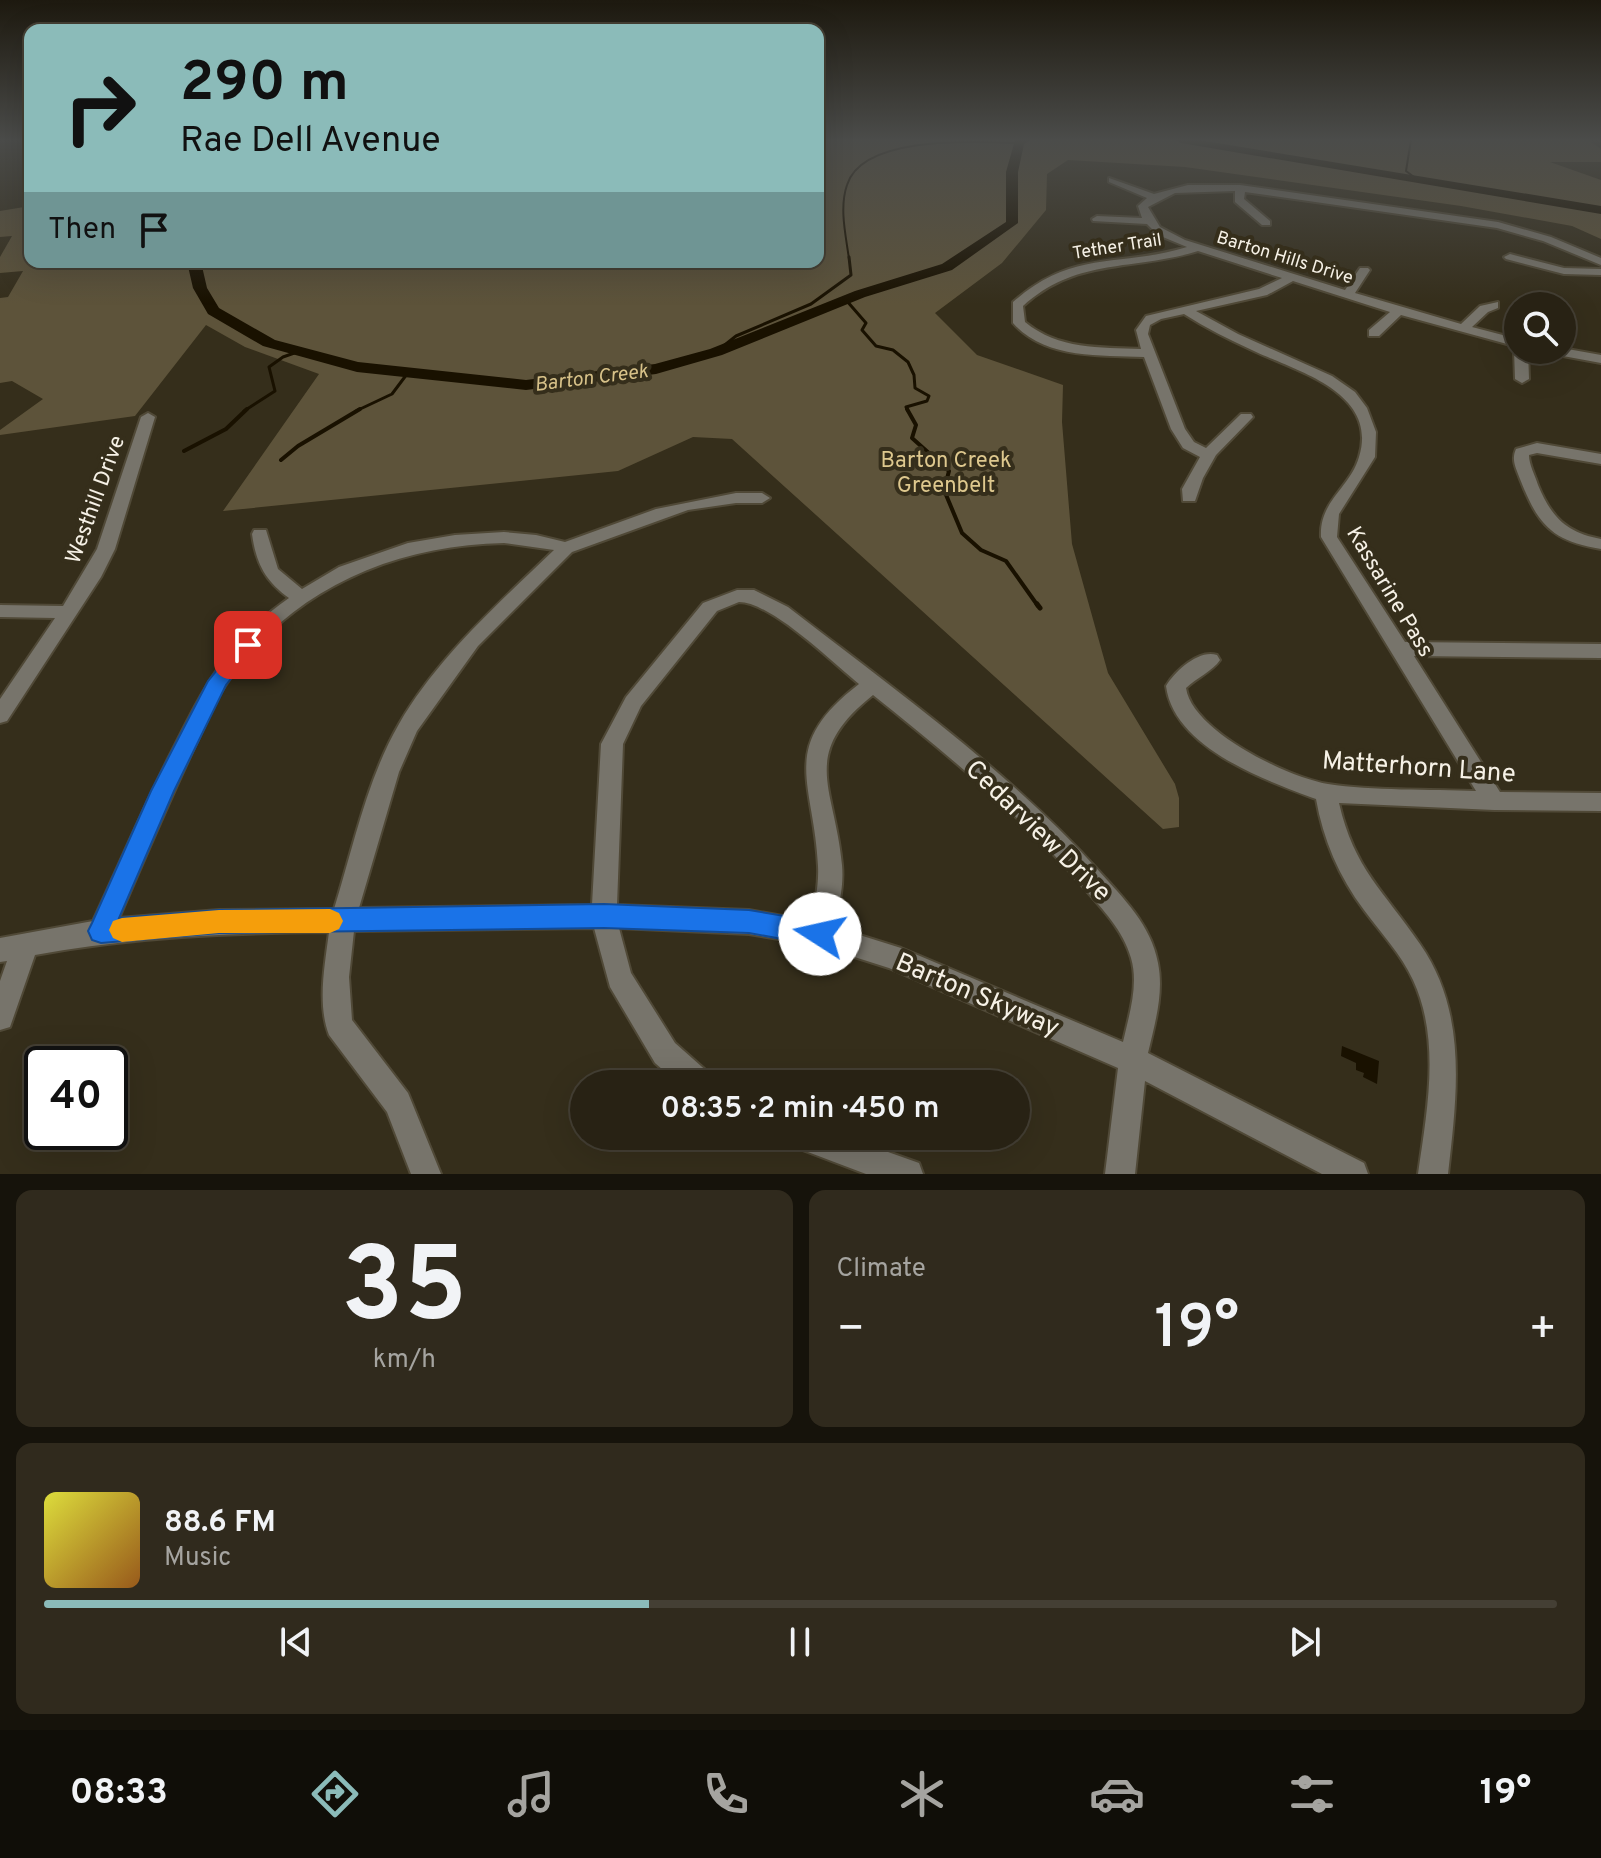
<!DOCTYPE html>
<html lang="en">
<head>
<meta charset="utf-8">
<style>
	body { margin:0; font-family:Overpass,sans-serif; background:#302a1d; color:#f1f3f6; height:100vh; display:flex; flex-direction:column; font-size:30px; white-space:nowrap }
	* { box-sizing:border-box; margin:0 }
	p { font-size:26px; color:#a5a4a0 }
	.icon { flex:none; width:44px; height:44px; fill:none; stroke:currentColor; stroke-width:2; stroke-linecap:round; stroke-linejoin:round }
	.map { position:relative; height:1174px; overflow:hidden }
	.drawer { display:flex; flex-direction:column; gap:16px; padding:16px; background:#16130b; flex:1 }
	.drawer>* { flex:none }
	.top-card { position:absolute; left:24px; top:24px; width:800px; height:244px; border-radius:16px; box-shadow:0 8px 32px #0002,0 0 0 2px #443f34; background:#8bbbb9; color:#111; overflow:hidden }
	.buttons { position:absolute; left:1504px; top:292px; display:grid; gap:16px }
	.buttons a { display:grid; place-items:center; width:72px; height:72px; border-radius:50%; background:#282214; box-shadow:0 8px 32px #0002,0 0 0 2px #443f34; font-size:40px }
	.speed { position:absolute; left:24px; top:1046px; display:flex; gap:16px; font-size:40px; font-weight:700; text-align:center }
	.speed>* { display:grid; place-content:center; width:104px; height:104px; border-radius:50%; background:#282214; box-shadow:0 8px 32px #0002,0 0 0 2px #443f34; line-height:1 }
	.speed .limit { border:4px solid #111; border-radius:12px; background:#fff; color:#111 }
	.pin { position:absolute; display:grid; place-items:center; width:68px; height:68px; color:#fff; margin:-34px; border-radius:16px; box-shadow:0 4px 12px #0006 }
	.me { position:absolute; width:88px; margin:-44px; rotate:280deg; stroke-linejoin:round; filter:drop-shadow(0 0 6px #0008) }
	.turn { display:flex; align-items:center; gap:28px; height:168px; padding:0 24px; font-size:36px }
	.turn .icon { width:104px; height:104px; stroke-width:2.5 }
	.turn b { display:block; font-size:56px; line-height:68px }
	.then { display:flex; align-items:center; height:76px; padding:0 24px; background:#0003; gap:16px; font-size:30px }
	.big { font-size:60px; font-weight:600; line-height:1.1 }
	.drawer .tile { flex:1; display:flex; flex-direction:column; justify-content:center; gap:12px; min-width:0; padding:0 28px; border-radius:16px; background:#302a1d }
	.drawer .dial { align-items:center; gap:0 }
	.dial b { font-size:104px; line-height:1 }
	.song { display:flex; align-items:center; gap:24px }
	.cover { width:96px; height:96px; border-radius:12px; background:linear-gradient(135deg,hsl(60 70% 55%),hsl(30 70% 35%)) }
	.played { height:8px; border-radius:4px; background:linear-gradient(90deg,#8bbbb9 40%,#443f34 40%) }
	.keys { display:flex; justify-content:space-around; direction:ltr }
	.heat { display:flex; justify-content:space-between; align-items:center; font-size:44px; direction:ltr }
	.drawer .tiles { flex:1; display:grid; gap:16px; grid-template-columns:1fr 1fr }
	.tile:last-child { grid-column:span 2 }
	.trip { position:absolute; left:570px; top:1070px; width:460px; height:80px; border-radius:40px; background:#282214; box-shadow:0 8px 32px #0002,0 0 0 2px #443f34; font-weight:600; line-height:80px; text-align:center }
	.tab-bar { display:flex; height:128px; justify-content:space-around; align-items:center; background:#100e08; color:#a5a4a0 }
	.tab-bar .icon { width:56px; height:56px }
	.tab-bar .selected { color:#8bbbb9 }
	.tab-bar b { font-size:36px; color:#f1f3f6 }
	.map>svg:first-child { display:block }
</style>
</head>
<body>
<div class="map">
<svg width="1601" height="1174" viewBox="0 0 1601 1174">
	<rect width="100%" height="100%" fill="#352e1b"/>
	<path fill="#5d533a" d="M818,140H1588L1601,149V162H1550L1601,180V239L1572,226L1461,206L1185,167L1068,160L1047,174L1046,210L1002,263L935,313L977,355L1063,385L1062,422L1072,544L1108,673L1175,784L1179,798V827L1163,829L732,439L693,437L618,471L223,511L319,374L245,347L206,325L135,416L0,435V430L43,399L12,381L0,383V298L8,297L23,271L0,273V257L12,236L0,237V211L30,206V262H818Z"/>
	<path fill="#191100" d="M1342,1046L1379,1061L1377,1084L1363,1077L1364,1073L1356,1070V1063L1341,1056Z"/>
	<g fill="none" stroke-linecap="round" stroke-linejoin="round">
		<path stroke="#191100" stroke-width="2" d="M1411,140L1406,171L1414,177
			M849,259C846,236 839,208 847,185C863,134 978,142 1019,143"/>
		<path stroke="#191100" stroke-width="3" d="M846,300L866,323L862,330L876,346L893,350L908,362L914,375L915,388L929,396L927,401L906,407L908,411
			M716,352L736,336L811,304L851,275L849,257
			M244,411L275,391L269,367L283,357L300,351
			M356,411L392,394L407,374"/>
		<path stroke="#191100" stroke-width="4" d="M907,409L916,425L912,438L949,471L944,490L962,533L981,550L1006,561L1038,606
			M184,451L226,429L247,409
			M281,460L298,446L360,409"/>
		<path stroke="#191100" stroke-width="5" d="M1037,604L1040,608"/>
		<path fill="#191100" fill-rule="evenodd" d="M1015,140H1031L1024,144L1018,172V223L952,270L865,297L722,355L656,374L526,390L357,372L263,346L208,314L193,288L187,262H201L207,288L219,308L275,340L358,362L526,380L655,364L710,349L855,291L942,264L1006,222V172Z
			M1176,140H1199L1601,206V214L1181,143Z"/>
		<defs>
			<path id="minor" d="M1109,178L1154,194L1188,185H1240L1498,222L1551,237L1601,258V265L1543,241L1497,228L1245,192L1244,199L1270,221V225H1262L1235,202V191L1175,193L1148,207L1160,227L1185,240L1345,290L1360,268H1368L1370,270L1355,293L1461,324L1480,306L1498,302V308L1488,312L1472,327L1518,339V350H1528L1529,379L1522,383L1515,379L1514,350L1518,347L1401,315L1379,336H1369V330L1390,312L1293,281L1267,295L1196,311L1238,334L1332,376L1355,392L1367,408L1376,432L1375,457L1339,514L1337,537L1405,642L1601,644V658L1414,656L1500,792L1601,793V811L1494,810L1339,803C1354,869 1384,891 1420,944C1468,1013 1457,1095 1448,1174H1418C1427,1111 1441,1040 1413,980C1401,954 1381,933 1364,910C1339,877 1323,839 1316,799C1265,780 1174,748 1166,686C1175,671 1199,649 1217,655L1220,660C1213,671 1196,678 1186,688C1192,731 1289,778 1328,784C1372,791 1430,789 1476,791L1321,537C1319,501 1350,488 1359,457C1379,392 1296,371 1254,351C1230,340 1206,328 1184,314L1161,319L1150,325L1148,334L1185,429L1194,442L1206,448L1241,414H1251L1253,417L1216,455L1203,478L1195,501H1183L1182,489L1200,457L1183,448L1171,429L1144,357C1099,355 1045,359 1013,323V302C1073,249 1118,268 1187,247L1158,235L1147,224L1093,221L1092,219L1097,216L1142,218L1138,206L1147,198L1109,182ZM1198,251L1282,278L1259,289L1146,316L1136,330L1141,349C1099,347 1059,350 1025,322L1023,306C1077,257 1134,271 1198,251Z
				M1510,254L1564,268L1601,269V275L1564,274L1506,259L1504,257Z
				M1562,348L1601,355V363L1552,354L1545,350Z
				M148,413L155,417L115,549L101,577L7,721L0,723V699L55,618L0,617V605L63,606L97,549L141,417Z
				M1537,443L1601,454V464L1537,453L1529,455C1529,465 1535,475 1538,485C1551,517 1567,533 1601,539V549C1552,541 1538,525 1520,479C1516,468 1511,460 1516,449Z
				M736,493H762L770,498L762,503H736L688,510L572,552L478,646L417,731L399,772L359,908L592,905L601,744L626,697L703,603L737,590H754L788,607C895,690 1008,770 1099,871C1124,899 1151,925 1158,963C1164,993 1155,1023 1148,1053L1364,1163L1368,1174H1322L1145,1081L1135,1174H1105L1118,1068L889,968L820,946L749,934L619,928L631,973L675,1043L710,1074L714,1084H679L655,1063L610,987L594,928L354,931L349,977L352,1020L408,1093L441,1174H411L387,1112L329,1035C317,1004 325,964 329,932C230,933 133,937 35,955L10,1027L0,1030V981L7,961L0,962V938L93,921C119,865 143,808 171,753C204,687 226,642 289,598C265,581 256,563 252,534L254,530H266L278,569L302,589L339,567L408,543L455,535L504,532L536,535L565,542L656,509ZM504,543L554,550C500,602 437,658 399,724C367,779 353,848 334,909L219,910L119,918C144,860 169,801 196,744C205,726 212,706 223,689C285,592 391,545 504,543ZM739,602C771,602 833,663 859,684C777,747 814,781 818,866C819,885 815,903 811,921L749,910L617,905L623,744L641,706L717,611ZM873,695C948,755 1021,815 1084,888C1103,910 1123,930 1131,958C1139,985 1129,1015 1123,1042L901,948L834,927C839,906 844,886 842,865C835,786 798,755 873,695Z
				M787,1136H843L919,1163L923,1174H866L792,1146Z"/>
		</defs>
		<use href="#minor" stroke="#504937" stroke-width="4"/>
		<use href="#minor" fill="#77746b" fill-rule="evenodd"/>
	</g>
	<linearGradient id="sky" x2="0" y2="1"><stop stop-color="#1d190f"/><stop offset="0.46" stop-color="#4b4c4a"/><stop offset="1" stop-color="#4b4c4a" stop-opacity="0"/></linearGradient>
	<rect width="1601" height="304" fill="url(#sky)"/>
	<path fill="#1a73e8" stroke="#114b97" stroke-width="2" d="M248,638L258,645L226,685L174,791L119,918L219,910L604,904L749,910L820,922L829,925L833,934L829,942L820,946L749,933L604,928L219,933L101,943L92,940L88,931L92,923L151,791L208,681L241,640Z"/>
	<path fill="#f59e0b" d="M330,909L339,913L343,921L339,929L330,933H219L122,942L113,938L109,930L113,921L122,918L219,910Z"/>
	<g text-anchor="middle" stroke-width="8" stroke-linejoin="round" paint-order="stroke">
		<g font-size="18" fill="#f6f1e6" stroke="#352e1b">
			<text transform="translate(1117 246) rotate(-9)" y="6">Tether Trail</text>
			<text transform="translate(1285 257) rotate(17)" y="6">Barton Hills Drive</text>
		</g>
		<g font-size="20" font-style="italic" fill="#d8c289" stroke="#352e1b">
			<text transform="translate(591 377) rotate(-7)" y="7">Barton Creek</text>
		</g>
		<g font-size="22" fill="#dec88e" stroke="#352e1b">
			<text x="946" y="467">Barton Creek<tspan x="946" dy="25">Greenbelt</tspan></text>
		</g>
		<g font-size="22" fill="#f6f1e6" stroke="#352e1b">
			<text transform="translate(94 499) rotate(-70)" y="8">Westhill Drive</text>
			<text transform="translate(1391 591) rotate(59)" y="8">Kassarine Pass</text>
		</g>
		<g font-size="26" fill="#f6f1e6" stroke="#352e1b">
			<text transform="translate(1419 766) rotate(4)" y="9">Matterhorn Lane</text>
			<text transform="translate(1039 830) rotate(44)" y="9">Cedarview Drive</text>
			<text transform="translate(978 994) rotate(23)" y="9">Barton Skyway</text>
		</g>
	</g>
</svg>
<div class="buttons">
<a><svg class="icon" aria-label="search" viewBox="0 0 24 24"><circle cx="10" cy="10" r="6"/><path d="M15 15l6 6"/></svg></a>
</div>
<div class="speed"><div class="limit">40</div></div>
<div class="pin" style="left:248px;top:645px;background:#d93025"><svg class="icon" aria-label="arrive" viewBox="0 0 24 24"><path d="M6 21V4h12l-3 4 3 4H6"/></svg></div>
<svg class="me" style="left:820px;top:934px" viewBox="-20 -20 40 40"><circle r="19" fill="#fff"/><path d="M0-13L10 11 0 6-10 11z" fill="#1a73e8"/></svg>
<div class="trip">08:35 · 2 min · 450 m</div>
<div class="top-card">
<div class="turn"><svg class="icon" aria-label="right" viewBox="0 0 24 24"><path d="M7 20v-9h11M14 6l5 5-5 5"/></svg><div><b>290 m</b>Rae Dell Avenue</div></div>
<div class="then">Then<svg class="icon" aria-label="arrive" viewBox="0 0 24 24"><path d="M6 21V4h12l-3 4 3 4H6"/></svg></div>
</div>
</div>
<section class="drawer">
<div class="tiles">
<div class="tile dial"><b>35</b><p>km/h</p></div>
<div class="tile"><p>Climate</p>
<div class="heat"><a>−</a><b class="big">19°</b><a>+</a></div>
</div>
<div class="tile">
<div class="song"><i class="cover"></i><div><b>88.6 FM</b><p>Music</p></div></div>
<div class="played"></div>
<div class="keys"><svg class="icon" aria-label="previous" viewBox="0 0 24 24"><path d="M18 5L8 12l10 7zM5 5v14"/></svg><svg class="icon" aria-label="pause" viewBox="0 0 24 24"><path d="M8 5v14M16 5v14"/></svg><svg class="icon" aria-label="next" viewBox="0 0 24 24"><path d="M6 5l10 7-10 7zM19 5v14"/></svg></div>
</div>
</div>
</section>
<nav class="tab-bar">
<b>08:33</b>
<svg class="icon selected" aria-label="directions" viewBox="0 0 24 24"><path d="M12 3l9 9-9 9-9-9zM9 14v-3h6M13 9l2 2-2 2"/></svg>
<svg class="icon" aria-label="music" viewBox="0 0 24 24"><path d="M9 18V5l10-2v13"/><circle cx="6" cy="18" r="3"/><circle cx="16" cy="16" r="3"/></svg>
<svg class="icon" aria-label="phone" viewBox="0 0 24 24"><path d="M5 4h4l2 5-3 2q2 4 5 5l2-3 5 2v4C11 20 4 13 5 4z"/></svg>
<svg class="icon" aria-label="climate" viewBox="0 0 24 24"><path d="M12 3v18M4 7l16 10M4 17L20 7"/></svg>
<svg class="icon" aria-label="car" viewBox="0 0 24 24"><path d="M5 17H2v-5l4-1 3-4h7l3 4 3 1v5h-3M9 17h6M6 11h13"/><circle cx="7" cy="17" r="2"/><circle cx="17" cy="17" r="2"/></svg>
<svg class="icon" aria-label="filters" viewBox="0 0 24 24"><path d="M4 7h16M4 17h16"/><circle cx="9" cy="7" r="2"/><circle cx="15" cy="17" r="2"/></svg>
<b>19°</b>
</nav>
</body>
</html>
